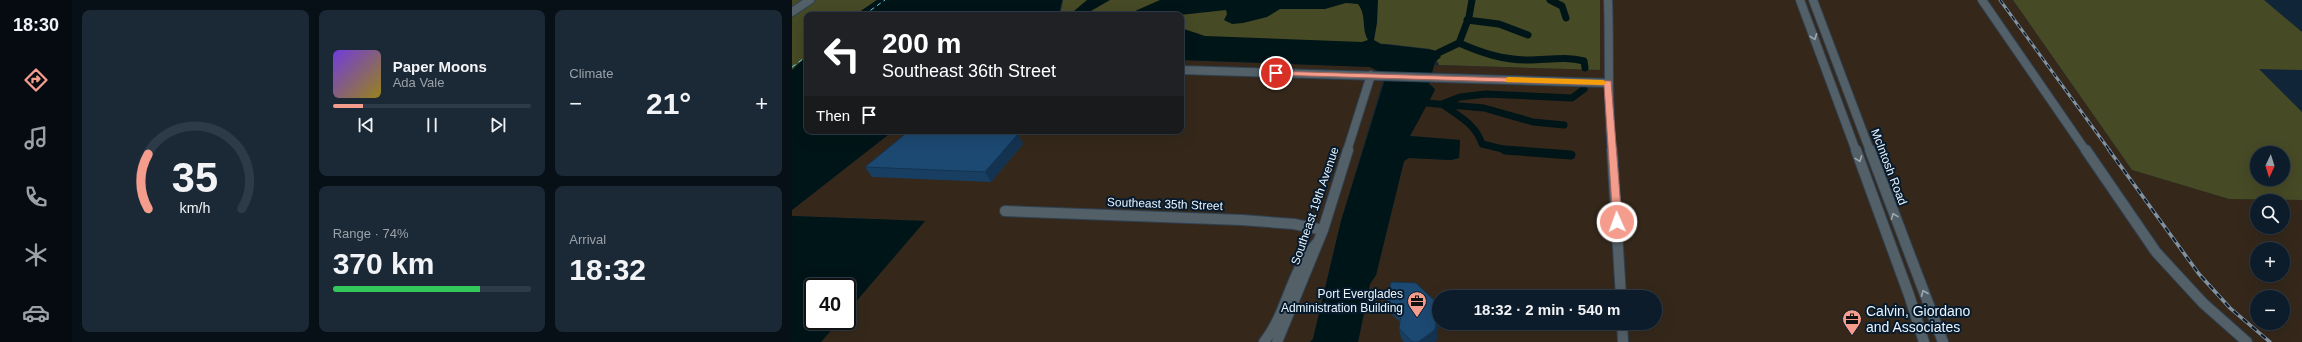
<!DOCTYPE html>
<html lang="en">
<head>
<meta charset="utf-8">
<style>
	body { margin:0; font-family:Arial,sans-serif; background:#1b2936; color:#f1f3f6; height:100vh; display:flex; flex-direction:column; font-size:15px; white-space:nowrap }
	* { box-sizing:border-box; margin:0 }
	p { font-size:13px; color:#9aa1a8 }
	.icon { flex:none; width:22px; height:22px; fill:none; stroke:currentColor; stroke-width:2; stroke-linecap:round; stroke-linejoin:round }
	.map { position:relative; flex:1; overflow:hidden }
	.side { display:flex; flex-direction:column; gap:10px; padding:10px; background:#070f17; width:720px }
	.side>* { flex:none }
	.hud { position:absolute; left:12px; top:12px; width:380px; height:122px; border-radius:8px; box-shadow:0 4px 16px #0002,0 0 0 1px #2d3a47; background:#202124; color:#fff; overflow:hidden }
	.needle { width:26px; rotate:184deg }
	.controls { position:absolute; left:1458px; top:146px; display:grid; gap:8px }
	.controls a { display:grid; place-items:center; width:40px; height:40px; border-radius:50%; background:#0d1c2a; box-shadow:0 4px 16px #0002,0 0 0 1px #2d3a47; font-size:20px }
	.speed { position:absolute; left:12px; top:278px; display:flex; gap:8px; font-size:20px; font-weight:700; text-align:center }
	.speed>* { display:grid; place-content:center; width:52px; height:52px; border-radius:50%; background:#0d1c2a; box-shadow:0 4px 16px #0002,0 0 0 1px #2d3a47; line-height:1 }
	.speed .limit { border:2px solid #111; border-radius:6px; background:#fff; color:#111 }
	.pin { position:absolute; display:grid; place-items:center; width:34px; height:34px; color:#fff; margin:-17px; border:2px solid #fff; border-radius:50%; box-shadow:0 1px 4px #0007 }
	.me { position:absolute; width:44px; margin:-22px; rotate:358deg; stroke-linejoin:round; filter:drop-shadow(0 0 3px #0008) }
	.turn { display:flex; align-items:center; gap:14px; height:84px; padding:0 12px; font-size:18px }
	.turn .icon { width:52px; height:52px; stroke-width:2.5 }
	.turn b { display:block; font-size:28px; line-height:34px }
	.then { display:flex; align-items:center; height:38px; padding:0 12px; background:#0003; gap:8px; font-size:15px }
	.big { font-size:30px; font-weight:700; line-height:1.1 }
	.side .widget { flex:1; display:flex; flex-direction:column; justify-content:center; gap:6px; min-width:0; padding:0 14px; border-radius:8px; background:#1b2936 }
	.side .dial { align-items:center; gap:0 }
	.dial svg { height:104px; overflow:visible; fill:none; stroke:#2d3a47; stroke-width:7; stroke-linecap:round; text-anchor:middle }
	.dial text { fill:#f1f3f6; stroke:none }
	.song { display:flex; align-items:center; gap:12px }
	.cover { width:48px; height:48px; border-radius:6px; background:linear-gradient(135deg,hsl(260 70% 55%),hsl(50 70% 35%)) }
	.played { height:4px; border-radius:2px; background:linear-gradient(90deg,#f59d8d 15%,#2d3a47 15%) }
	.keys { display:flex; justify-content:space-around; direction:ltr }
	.heat { display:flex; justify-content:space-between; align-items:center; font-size:22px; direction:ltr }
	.charge { height:6px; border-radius:3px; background:linear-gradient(90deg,#34c759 74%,#2d3a47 0) }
	.side .tiles { flex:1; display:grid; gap:10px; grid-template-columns:repeat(3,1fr) }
	.widget:first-child { grid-row:span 2 }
	.trip { position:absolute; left:640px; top:290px; width:230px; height:40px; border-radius:20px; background:#0d1c2a; box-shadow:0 4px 16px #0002,0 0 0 1px #2d3a47; font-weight:700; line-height:40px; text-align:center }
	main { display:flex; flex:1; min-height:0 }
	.tabs { display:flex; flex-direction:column; width:72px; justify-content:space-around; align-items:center; background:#050b11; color:#9aa1a8 }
	.tabs .icon { width:28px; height:28px }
	.tabs .on { color:#f59d8d }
	.tabs b { font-size:18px; color:#f1f3f6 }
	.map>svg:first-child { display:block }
</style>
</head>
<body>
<main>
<nav class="tabs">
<b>18:30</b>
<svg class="icon on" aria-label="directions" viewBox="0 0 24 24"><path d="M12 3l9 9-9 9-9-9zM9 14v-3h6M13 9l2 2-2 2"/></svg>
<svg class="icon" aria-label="music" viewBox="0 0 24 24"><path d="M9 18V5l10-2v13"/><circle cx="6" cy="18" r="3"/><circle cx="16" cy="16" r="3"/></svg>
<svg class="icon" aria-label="phone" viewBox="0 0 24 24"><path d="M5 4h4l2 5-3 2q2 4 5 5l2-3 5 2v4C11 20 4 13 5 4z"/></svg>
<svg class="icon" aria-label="climate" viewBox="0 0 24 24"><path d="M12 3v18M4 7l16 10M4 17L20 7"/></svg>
<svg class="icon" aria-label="car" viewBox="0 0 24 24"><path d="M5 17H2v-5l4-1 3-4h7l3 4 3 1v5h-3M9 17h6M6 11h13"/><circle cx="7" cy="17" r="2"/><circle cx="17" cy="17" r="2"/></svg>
</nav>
<section class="side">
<div class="tiles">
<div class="widget dial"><svg viewBox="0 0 100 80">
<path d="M14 69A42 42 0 1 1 86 69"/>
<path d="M14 69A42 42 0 0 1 14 27" stroke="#f59d8d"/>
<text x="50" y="56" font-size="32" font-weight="700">35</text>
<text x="50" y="72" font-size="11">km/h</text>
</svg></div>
<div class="widget">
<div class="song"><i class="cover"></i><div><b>Paper Moons</b><p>Ada Vale</p></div></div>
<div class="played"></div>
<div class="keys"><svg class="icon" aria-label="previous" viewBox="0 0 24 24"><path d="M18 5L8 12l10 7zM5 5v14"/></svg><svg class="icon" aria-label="pause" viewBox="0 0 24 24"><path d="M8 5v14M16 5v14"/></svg><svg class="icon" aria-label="next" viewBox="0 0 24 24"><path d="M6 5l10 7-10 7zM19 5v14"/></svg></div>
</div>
<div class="widget"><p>Climate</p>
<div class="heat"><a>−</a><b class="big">21°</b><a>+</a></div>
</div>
<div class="widget"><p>Range · 74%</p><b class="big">370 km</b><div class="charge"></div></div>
<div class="widget"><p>Arrival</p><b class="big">18:32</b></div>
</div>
</section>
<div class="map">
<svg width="1510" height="342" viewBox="0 0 1510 342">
	<rect width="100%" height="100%" fill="#112538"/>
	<path fill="#35281b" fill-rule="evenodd" d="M808,0H1221L1340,170L1437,199L1510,200V342H566L578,284L584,275L612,161L617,158L659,160L667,158L668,140L618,136L637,98L641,86L637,84L642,65L808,70ZM1465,201H1491V227H1465ZM1465,249H1491V275H1465ZM647,297H863V323H647ZM1465,297H1491V323H1465Z
		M389,60L578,67L588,72L592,78L549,221L521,339L518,342H29L47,321H55V312L133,221L0,216V210L101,131H389Z"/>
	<path fill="#464a25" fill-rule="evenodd" d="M0,0H85L63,15H15V56L0,70Z
		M271,0H808V70L647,65L638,49L595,44L389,38V15H268Z
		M1221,0H1472L1510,32V70L1467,69L1510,112V200L1437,199L1340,170ZM1465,153H1491V179H1465Z"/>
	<path fill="#001518" d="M85,0H270L267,13L269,15H63Z
		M295,0H318L292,15H275L282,11Z
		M368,0H586L585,23L582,40L589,44L642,50L649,57L643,62L637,84L643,89L642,92L618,136L668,140L667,158L659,160L617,158L612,161L584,275L578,284L566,342H518L521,339L549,221L592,83C592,73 586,71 578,67L389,60V28L413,36L570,42L576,40C569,28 575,16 566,4L554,3L533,9H488L475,17L451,23L440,24L432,20L435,14L434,10L388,15H334Z
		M15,56V131H101L0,210V70Z
		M0,216L133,221L55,312V287H21V321H47L29,342H0Z"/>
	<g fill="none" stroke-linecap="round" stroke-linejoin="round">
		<path stroke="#001518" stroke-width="7" d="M758,0L770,6L774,18
			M675,20L707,24L736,35
			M667,43C690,53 711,60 736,60C756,60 773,56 792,61L793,68
			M646,53L667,43L677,17L680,0
			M634,103L692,108L741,122L772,125
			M719,151L690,144C684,124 666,116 650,104L668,97L694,94L780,98L792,89"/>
		<path stroke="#001518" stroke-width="9" d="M713,150L779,155"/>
		<path stroke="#5adced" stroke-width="1" stroke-dasharray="4.5 3.5" stroke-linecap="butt" d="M72,15L93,0
			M0,67L15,56"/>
		<defs>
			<path id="minor-far1" d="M816,0C818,50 815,101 820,151
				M1008,0L1064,151
				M1021,0L1078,151
				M1190,0L1294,151
				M0,12L18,0
				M389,70L816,83
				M555,151L579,75"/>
			<path id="minor" d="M820,150L829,297
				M1064,150L1117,295L1132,342
				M1078,150L1151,342
				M1294,150L1364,252L1411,303L1455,342
				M213,211L450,220L502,224L531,230
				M830,323L831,342
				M472,342C496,312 498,271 525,243
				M485,342L531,230L556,150"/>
		</defs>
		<use href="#minor-far1" stroke="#2f4254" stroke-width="10"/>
		<use href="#minor" stroke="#2f4254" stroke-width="12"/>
		<use href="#minor-far1" stroke="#546068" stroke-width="8"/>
		<use href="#minor" stroke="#546068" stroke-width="10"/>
		<defs>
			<path id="rail-far1" d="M1208,0L1318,151"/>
			<path id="rail" d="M1317,150L1407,274L1438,308L1478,342"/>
		</defs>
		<use href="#rail-far1" stroke="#8392a1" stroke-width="3"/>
		<use href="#rail" stroke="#8392a1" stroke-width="3.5"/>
		<use href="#rail-far1" stroke="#071b2d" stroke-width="1.5" stroke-dasharray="5" stroke-linecap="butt"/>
		<use href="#rail" stroke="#071b2d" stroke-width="2" stroke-dasharray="6" stroke-linecap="butt"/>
	</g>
	<path fill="#183f62" d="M226,134L231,144L199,182L80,177L73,167Z
		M595,301L645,340L642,342H612L609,338L607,328L608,322L597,311Z"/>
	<path fill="#143350" d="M226,134L231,144L199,182L193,172Z
		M647,308V323L645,340L642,342H626Z"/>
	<path fill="#1c4972" stroke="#143350" d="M117,131H152L226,134L193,172L73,167Z
		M599,282L624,283L647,305L643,330L626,342H620L607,328L609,315L595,301Z"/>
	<defs><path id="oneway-chevron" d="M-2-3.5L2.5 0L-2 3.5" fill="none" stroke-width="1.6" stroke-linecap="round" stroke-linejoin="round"/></defs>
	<g stroke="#9eaab3">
		<use href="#oneway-chevron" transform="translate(1022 37) rotate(69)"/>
		<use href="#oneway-chevron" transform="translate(1067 159) rotate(70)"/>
		<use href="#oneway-chevron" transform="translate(1102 216) rotate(-111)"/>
		<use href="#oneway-chevron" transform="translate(1132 293) rotate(-112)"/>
	</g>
	<path fill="#f59d8d" stroke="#9f665c" d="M481,71L819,81L830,222L825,226L821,222L812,85L484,75L480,73Z"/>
	<path fill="#f59e0b" d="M716,77L811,80L815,83L811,85L714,82V78Z"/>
	<defs>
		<symbol id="office-pin" viewBox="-11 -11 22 30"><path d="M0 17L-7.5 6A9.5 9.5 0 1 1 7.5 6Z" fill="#f59d8d" stroke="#071b2d"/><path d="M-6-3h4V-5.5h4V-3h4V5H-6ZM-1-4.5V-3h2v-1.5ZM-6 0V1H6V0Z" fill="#111"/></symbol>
	</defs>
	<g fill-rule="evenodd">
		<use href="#office-pin" x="614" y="290" width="22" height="30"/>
		<use href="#office-pin" x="1049" y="308" width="22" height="30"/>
	</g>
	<g text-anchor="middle" stroke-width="4" stroke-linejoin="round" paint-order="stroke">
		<g font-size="12" fill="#e9f4fe" stroke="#071b2d">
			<text transform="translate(1097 167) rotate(69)" y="4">McIntosh Road</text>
			<text transform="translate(373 204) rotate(2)" y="4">Southeast 35th Street</text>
			<text transform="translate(523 206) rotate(-71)" y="4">Southeast 19th Avenue</text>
		</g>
		<g font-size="12" fill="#e9f4fe" stroke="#071b2d" text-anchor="end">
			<text x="611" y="298">Port Everglades<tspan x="611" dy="14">Administration Building</tspan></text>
		</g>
		<g font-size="14" fill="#e9f4fe" stroke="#071b2d" text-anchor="start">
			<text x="1074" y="316">Calvin, Giordano<tspan x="1074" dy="16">and Associates</tspan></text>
		</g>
	</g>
</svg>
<div class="controls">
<a><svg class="needle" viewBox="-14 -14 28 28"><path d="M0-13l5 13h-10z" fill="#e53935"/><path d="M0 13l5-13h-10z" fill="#9aa1a8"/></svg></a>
<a><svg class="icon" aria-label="search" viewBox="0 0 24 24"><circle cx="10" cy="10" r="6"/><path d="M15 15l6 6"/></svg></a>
<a>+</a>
<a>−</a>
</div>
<div class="speed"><div class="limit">40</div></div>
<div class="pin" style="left:484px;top:73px;background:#d93025"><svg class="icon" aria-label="arrive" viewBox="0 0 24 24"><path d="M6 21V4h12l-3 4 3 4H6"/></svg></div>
<svg class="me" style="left:825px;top:222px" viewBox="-20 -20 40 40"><circle r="17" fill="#f59d8d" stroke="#fff" stroke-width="3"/><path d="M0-11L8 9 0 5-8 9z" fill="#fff"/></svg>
<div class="trip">18:32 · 2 min · 540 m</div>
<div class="hud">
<div class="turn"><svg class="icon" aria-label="left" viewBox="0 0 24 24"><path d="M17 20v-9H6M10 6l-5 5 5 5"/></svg><div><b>200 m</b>Southeast 36th Street</div></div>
<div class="then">Then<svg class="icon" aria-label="arrive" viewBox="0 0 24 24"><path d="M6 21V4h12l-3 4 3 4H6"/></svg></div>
</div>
</div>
</main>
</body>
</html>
